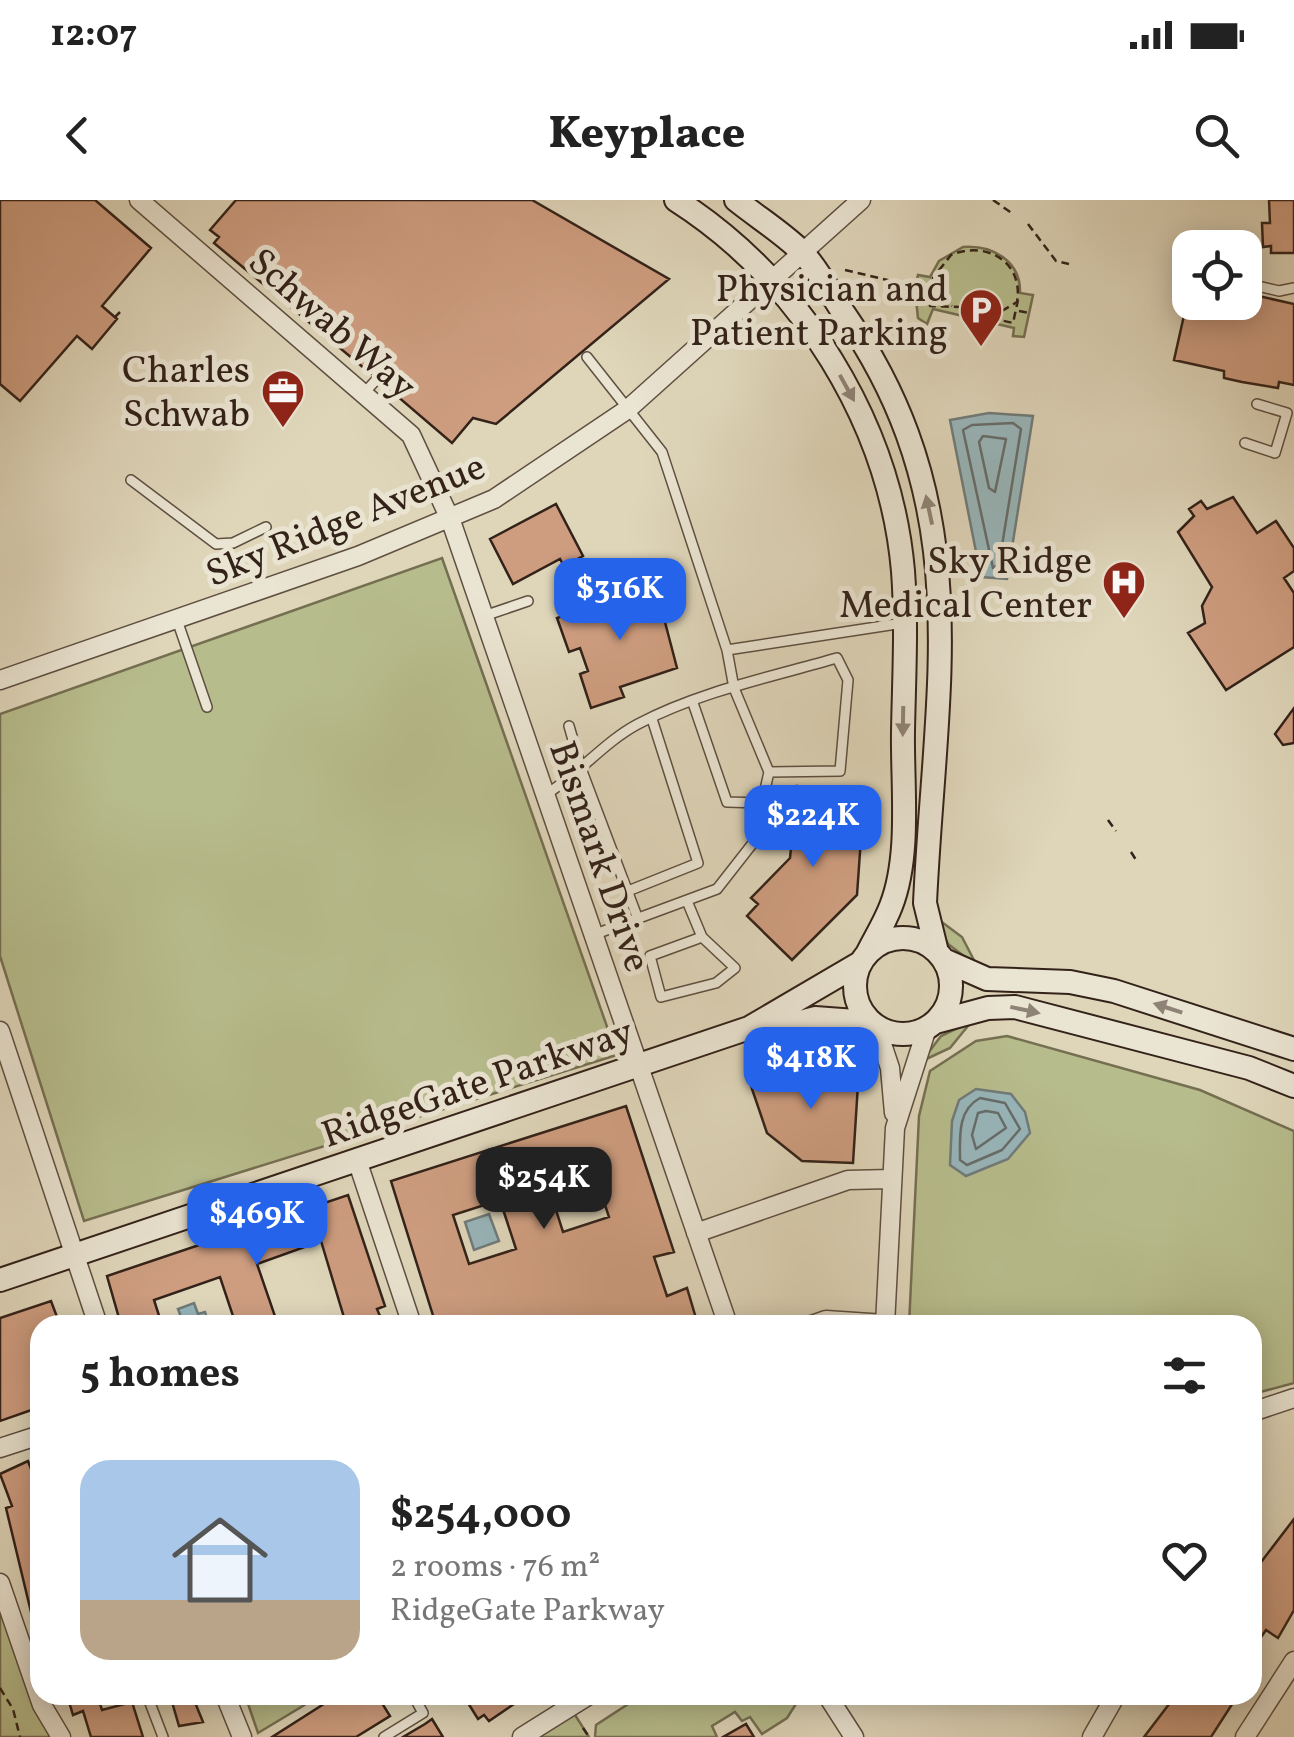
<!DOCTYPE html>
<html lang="en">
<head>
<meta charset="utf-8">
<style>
  :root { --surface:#fff; --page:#f6f6f6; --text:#222; --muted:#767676; --line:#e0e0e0; --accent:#2563eb }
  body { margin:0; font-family:Vollkorn,serif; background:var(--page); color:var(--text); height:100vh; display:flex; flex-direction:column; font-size:38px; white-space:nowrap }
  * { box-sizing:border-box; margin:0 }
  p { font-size:32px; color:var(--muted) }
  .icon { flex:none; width:55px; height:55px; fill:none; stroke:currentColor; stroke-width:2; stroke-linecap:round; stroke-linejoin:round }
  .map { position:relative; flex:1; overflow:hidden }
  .sheet { position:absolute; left:30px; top:1115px; width:1232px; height:390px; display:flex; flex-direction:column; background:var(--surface); border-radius:30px; box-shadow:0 5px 25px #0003 }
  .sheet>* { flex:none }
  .controls { position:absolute; left:1172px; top:30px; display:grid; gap:20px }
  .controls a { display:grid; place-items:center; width:90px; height:90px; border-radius:20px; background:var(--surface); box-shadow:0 5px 25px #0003; font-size:50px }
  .price { position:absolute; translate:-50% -85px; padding:0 22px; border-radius:20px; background:var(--accent); color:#fff; font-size:32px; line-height:65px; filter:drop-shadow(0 2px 5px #0008) }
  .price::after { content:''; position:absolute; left:50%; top:60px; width:30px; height:22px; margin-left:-15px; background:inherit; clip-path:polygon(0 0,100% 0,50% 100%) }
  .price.selected { background:#222; color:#fff }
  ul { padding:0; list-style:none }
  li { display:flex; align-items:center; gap:30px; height:250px; padding:0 50px }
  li+li { border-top:2px solid var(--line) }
  li span { display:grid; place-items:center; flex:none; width:280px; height:200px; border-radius:30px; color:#555 }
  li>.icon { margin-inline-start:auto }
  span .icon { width:120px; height:120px; fill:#fffc; stroke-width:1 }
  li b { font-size:42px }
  h2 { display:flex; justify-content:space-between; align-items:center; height:120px; padding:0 50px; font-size:42px }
  .status { display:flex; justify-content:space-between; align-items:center; height:70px; padding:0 50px; background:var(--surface); direction:ltr }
  .status svg { height:28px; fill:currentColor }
  header { display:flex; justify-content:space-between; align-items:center; height:130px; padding:0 50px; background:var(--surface); font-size:45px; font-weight:800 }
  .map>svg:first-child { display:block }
  .green { fill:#b7bc8c; stroke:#756f52; stroke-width:2.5 }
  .water { fill:#98b6bb; stroke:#707b7a; stroke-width:2.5 }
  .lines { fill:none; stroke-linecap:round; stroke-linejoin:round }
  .shore { stroke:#666c6a; stroke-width:2.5 }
  .building { fill:#ce9d80; stroke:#332219; stroke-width:2.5; fill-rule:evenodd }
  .lane-casing { stroke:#5e4f41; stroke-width:12 }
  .street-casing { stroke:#5e4f41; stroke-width:21 }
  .secondary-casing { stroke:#332219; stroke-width:26 }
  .path { stroke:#332219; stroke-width:2.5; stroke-dasharray:8 5; stroke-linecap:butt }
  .lane { stroke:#eae4d2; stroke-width:9 }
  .street { stroke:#eae4d2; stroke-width:18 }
  .secondary { stroke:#eae4d2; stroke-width:22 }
  .oneway { fill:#8e8376 }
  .labels { text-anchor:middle; stroke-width:10; stroke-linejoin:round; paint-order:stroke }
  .poi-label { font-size:38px; fill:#332219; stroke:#eae4d2; text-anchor:end }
  .street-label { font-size:38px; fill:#332219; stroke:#eae4d2 }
</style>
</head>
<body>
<div class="status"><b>12:07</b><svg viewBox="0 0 49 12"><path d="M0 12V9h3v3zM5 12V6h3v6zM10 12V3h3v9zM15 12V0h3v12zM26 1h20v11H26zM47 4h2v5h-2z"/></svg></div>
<header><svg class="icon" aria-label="back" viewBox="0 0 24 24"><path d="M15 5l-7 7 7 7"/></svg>Keyplace<svg class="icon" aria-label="search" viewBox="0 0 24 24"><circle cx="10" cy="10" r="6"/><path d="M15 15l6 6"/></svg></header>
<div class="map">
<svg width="1294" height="1537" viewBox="0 0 1294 1537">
  <rect width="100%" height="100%" fill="#dfd6ba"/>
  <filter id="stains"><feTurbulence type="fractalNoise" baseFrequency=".002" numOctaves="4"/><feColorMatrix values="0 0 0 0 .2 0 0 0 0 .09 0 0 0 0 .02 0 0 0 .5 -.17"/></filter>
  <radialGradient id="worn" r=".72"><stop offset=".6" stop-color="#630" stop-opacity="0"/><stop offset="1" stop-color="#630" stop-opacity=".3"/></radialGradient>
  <path class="green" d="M963,47C993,45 1021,61 1020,93L1033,95L1024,137L1013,136L1014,128L933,109L927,124L918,118L915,90L918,75L930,77L939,61Z
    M442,358L617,855L84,1021L0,756V514Z
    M935,717L962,737L977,766L948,744Z
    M972,821L950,848L922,861L941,836Z
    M839,828L866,836L879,860L852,843Z
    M1007,836L1200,890L1294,931V1183L1253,1194L1252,1125H909L919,916L930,871L976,841Z
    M0,1383L61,1537H0Z
    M245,1495H321L258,1533Z
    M642,1495H792L796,1504L787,1518L762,1534L750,1517L742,1521L735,1512L712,1526L717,1537H595L596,1525Z
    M570,1507L589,1537H522Z"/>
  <path class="water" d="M989,213L1033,216L1007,379L981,377L950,220Z
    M976,889L1011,894L1025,912L1030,933L1008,959L966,976L950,965L952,921L959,900Z
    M489,1014L499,1041L474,1050L465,1022Z
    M194,1103L198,1114L205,1112L209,1125H184L178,1109Z"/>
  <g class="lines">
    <path class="shore" d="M1013,223L1021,229L999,364L993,368L963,230L972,225Z
      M983,236L1006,239L995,292L989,288L979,242Z
      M980,898L1005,903L1020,929L1002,950L967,965L960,960C960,938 957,910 980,898Z
      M986,911L998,913L1006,928L976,949L972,935L978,913Z"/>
  </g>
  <path class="building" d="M0,0H95L151,48L102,106L117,119L92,149L77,136L20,201L0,184Z
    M236,0H532L669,79L496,224L473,218L452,243L383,184L382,172L371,174L214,43L219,37L210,30Z
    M1269,0H1294V53H1271V46L1263,47L1262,23H1270Z
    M1245,93L1294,104V185L1279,182L1278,188L1242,182L1224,178V171L1174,160L1187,102H1245Z
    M1233,297L1257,333L1276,321L1294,348V371L1284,378L1294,393V447L1226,490L1188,433L1205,423L1202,406L1212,387L1178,332L1194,316L1189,309L1201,301L1207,309Z
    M556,304L583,356L564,366L560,359L513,384L490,339Z
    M655,384L677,468L620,487L624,497L591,508L580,474L588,471L580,448L569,452L557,418Z
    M1294,508V543L1283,545L1275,534Z
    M797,586L864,595L857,695L792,760L747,716L758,704L751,698L790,658Z
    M827,859L858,884L853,963L802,961L767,933L751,886Z
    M626,906L674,1052L654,1057L667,1096L687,1088L698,1125H436L391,981ZM593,969L609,1017L563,1032L548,985ZM500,1000L516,1049L469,1064L453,1015Z
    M348,995L385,1106L377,1109L380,1116L346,1124L321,1041L257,1064L278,1125H236L220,1077L154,1100L162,1125H121L107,1076Z
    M51,1101L60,1125H40V1207L0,1221V1118Z
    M28,1261L31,1269L40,1266V1409L31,1412L6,1308L12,1306L0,1274Z
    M1294,1319V1410L1278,1438L1266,1430L1252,1450V1374Z
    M67,1495H97L102,1510L132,1502L143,1537H91L83,1511L73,1515Z
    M170,1495H192L203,1522L179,1526Z
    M338,1495H377L390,1516L356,1537H272Z
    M469,1495H513L517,1502L489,1521L484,1515L478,1519L468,1503L472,1501Z
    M1176,1495H1238L1211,1537H1144Z
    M432,1519L443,1537H403L425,1524Z
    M746,1524L754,1537H723Z"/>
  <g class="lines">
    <g class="lane-casing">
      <path id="lane" d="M1245,83L1279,91L1294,88
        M587,157L662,252L727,450
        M365,192L377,179
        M1245,243L1275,253L1287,213L1257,204
        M131,280L216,344L233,343L266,327
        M484,416L528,401
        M177,420L207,507
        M693,503L727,602L761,603
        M569,526L582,571L638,719
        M769,572L734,488L727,450L903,423
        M545,595C578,575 604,542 638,524C698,492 771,477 837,458L848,480L840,571L769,572L753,643L717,689L593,735
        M628,691L698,663L652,519
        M687,701L702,737L735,768L716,783L661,797L650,756L702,737
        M147,1495L163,1537
        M384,1537L423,1513L413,1495"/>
    </g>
    <g class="street-casing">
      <path id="street" d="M139,0L411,235L451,321L728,1125
        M0,480L358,356L494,299L628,209L861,0
        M876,826L890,868L894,913
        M0,831L98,1125
        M357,960L412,1125
        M696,1033L848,980L891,979
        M812,1125L826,1120L885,1124
        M885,1125L895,928L927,828
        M1252,1212L1294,1198
        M0,1248L40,1235
        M0,1383L42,1505L61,1537
        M225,1495L242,1537
        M827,1495L854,1537
        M522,1537L589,1495
        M1092,1537L1116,1495
        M1245,1537L1294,1461"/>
    </g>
    <g class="secondary-casing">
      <path id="secondary" d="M676,0C801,80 890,223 903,371C907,424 904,478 903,531C902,585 911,655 891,706C885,722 875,738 867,754
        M736,0C757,17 783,33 802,52C819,70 831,95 845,115C979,309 935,485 925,703L937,752
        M855 786a48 48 0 1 1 96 0a48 48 0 1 1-96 0Z
        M944,760L987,779L1070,782L1114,791L1294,849
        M936,822L988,808L1015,807L1249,868L1294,886
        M749,828L774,829L815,818L869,822
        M0,1080L749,828L860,763"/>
    </g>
    <path class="path" d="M993,0L1013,14
      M1028,24L1056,61L1069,64
      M845,70L900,83
      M933,78L930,106L960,107L990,118L1017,102C1024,62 986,40 951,55L933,78L937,91L952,106
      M918,86L930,89
      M1019,111L1030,113
      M115,117L120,112
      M991,118L1013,123L1018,100
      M1108,620L1116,631
      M1131,652L1138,663
      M0,1488L13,1509L20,1537
      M583,1528L589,1537"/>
    <use href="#lane" class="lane"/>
    <use href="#street" class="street"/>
    <use href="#secondary" class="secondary"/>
  </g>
  <defs><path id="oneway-solid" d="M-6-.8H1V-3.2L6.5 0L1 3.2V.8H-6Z" transform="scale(2.5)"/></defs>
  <g class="oneway">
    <use href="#oneway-solid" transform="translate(847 188) rotate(61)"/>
    <use href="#oneway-solid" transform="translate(929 310) rotate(-102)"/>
    <use href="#oneway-solid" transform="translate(903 521) rotate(91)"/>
    <use href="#oneway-solid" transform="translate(1168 808) rotate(-162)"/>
    <use href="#oneway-solid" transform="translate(1025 810) rotate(12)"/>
  </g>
  <defs>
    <g id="parking-pin" transform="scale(2.25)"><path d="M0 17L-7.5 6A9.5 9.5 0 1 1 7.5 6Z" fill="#8f2418" stroke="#eae4d2"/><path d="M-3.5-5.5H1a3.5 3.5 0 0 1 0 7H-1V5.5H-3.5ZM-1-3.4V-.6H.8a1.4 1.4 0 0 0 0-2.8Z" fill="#fff"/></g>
    <g id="office-pin" transform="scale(2.25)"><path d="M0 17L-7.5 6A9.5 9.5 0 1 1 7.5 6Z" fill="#8f2418" stroke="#eae4d2"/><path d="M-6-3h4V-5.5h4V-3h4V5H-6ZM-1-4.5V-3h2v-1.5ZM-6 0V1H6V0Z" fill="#fff"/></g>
    <g id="hospital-pin" transform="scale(2.25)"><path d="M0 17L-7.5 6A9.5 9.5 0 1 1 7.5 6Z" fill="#8f2418" stroke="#eae4d2"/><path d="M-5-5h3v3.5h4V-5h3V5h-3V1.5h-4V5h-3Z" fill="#fff"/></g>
  </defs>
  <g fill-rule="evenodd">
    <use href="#parking-pin" x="981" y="110"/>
    <use href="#office-pin" x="283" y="191"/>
    <use href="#hospital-pin" x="1124" y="382"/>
  </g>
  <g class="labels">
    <g class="poi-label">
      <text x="948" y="101">Physician and<tspan x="948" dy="44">Patient Parking</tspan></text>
      <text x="250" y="182">Charles<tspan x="250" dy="44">Schwab</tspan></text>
      <text x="1092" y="373">Sky Ridge<tspan x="1092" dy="44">Medical Center</tspan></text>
    </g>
    <g class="street-label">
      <text transform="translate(333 123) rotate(41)" y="13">Schwab Way</text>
      <text transform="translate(345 319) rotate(-22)" y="13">Sky Ridge Avenue</text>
      <text transform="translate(601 656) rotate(71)" y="13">Bismark Drive</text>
      <text transform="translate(477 882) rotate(-19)" y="13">RidgeGate Parkway</text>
    </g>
  </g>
  <rect width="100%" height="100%" filter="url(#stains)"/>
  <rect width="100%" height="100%" fill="url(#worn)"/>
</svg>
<div class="controls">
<a><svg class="icon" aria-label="locate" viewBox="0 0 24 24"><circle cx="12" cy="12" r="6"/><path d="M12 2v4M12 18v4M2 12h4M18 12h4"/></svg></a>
</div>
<b class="price" style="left:620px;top:443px">$316K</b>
<b class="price" style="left:813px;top:670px">$224K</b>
<b class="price" style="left:811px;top:912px">$418K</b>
<b class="price selected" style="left:544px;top:1032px">$254K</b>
<b class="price" style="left:257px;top:1068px">$469K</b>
<section class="sheet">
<h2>5 homes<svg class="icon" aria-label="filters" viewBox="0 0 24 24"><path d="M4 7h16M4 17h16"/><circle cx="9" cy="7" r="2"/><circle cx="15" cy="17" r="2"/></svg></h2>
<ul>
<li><span style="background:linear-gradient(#a9c7e8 70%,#b9a48a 0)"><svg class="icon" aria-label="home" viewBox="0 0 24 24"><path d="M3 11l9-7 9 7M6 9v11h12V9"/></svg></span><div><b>$254,000</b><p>2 rooms · 76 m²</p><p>RidgeGate Parkway</p></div><svg class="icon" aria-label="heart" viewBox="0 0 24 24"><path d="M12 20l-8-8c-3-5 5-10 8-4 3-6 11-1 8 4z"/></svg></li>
</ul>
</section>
</div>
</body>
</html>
